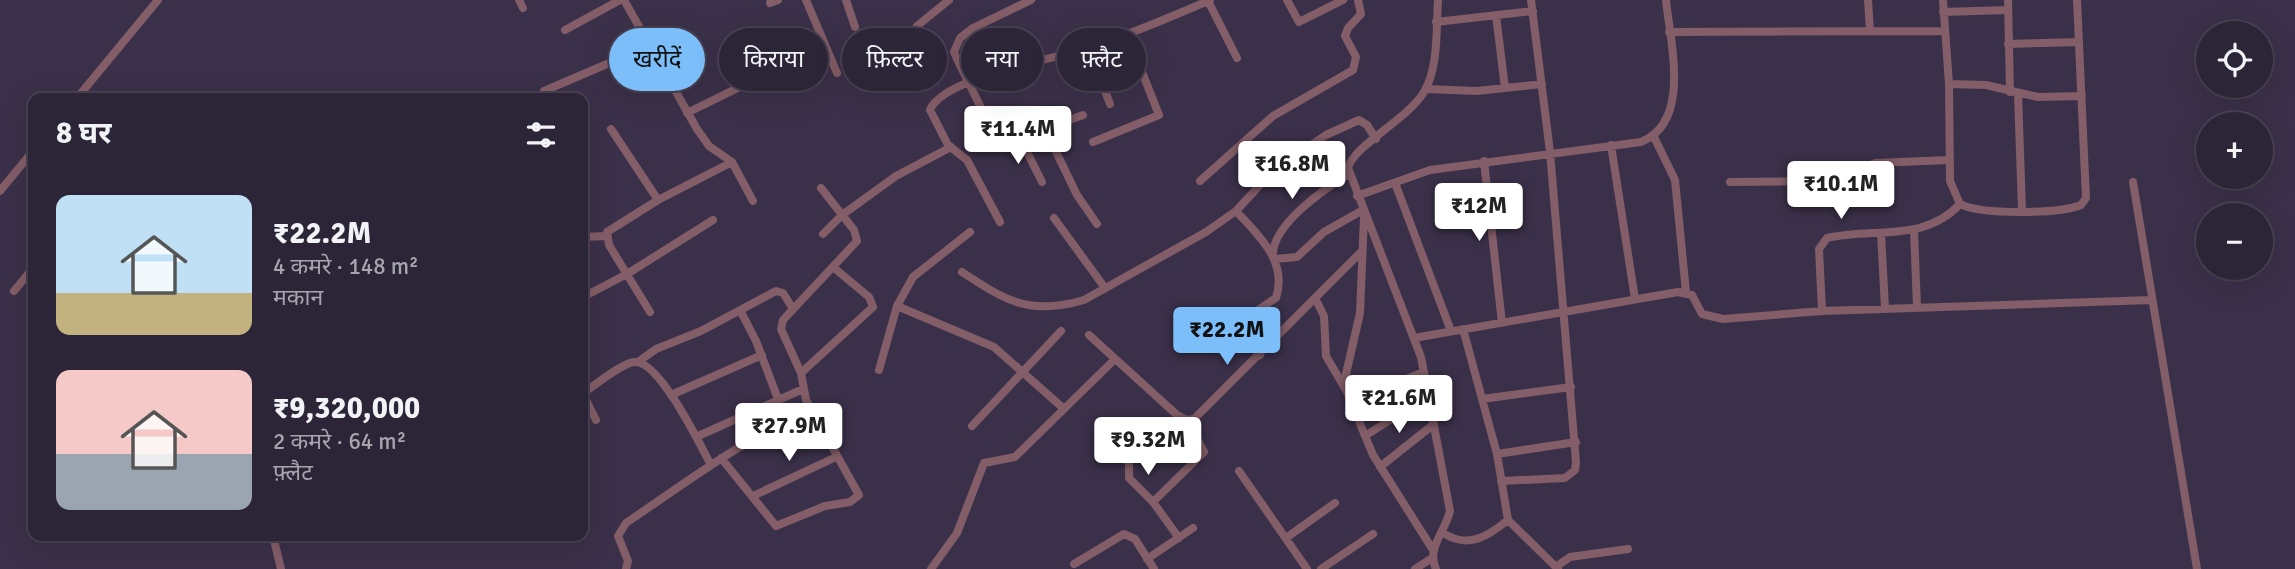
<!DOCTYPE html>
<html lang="hi">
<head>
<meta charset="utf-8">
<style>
  :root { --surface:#2c2437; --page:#383042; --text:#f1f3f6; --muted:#a6a4ad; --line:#484152; --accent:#7cbef9 }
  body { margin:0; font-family:Signika,"Noto Sans Devanagari",sans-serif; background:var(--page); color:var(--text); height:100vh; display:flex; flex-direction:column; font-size:26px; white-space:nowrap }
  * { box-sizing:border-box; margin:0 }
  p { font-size:23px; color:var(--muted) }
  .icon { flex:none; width:38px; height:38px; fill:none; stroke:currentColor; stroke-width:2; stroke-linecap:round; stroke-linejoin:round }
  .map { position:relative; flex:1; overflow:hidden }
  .drawer { position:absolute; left:28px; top:93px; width:560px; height:448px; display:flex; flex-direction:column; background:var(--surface); border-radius:14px; box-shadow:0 7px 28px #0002,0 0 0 2px var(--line) }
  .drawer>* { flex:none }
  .guide { position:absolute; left:609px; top:28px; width:665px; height:63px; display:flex; gap:14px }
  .buttons { position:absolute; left:2196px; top:21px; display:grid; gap:14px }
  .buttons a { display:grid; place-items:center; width:77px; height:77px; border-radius:50%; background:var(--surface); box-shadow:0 7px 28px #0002,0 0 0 2px var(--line); font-size:35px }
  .price { position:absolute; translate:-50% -60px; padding:0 16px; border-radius:7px; background:#fff; color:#222; font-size:23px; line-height:46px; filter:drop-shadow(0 2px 4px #0008) }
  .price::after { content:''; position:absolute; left:50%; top:42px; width:21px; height:16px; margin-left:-10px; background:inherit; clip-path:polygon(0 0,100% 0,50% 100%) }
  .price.active { background:var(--accent); color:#111 }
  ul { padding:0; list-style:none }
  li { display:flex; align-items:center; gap:21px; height:175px; padding:0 28px }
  li span { display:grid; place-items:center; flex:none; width:196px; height:140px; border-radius:14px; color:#555 }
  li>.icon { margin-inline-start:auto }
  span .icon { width:84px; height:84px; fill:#fffc; stroke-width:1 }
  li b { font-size:30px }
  h2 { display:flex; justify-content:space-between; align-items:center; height:84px; padding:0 28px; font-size:30px }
  .chip { padding:0 24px; border-radius:32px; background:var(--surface); box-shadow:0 7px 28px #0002,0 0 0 2px var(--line); font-size:24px; line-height:63px }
  .chip.active { background:var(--accent); color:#111 }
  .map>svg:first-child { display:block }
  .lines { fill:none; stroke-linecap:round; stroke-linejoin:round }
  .minor { stroke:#835d67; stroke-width:8 }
</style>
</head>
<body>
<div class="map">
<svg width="2295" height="569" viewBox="0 0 2295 569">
  <rect width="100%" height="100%" fill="#3b3049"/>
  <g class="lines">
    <path class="minor" d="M519,0L523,8
      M624,0L697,129L709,146L732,162L753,201
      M806,0L837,73
      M846,0L855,27
      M1031,0L973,28L960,38L954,52L957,59L990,126L1001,141L1020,138L1083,115
      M1287,0L1299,22L1343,0
      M1868,0L1870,31
      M1943,0L1949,84L1950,181L1960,204C1981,215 2059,214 2081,205L2086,198L2077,0
      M2008,0L2010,92
      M1208,1L1237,58
      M770,3L778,0
      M1943,12L2008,10
      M1496,15L1505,88
      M1436,22L1533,11
      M917,26L949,0
      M565,30L620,0
      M1669,32L1945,31
      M2008,44L2079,42
      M1089,48L1110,104
      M1949,84L1986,85L2038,97L2082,96
      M1426,89L1477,91L1542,84
      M544,91L649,46
      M2018,94L2022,210
      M77,98L158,0
      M687,113L825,45
      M611,129L658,200
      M1045,129L1077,195L1097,224
      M1654,137L1675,180L1686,292
      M1020,138L1042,182
      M1093,142L1159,115L1127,34
      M1611,145L1635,299
      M1484,161L1502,323
      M1200,181L1273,116L1353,70L1356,57L1345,36L1348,28L1361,14L1358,0
      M1730,182L1826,181L1847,177L1875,163L1950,160
      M2133,182L2197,569
      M1395,183L1451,331
      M0,191L33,151
      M1357,196L1430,170L1641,142C1692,122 1670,42 1666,0
      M1236,211C1258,235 1288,261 1276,298L1237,324L1239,332L1260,355
      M1364,217L1360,313L1346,374L1347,392L1373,455L1433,550
      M1054,218L1105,288
      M1000,222L967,160L948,145L930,110C943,77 1056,59 1091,47C1131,34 1171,17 1210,0
      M1914,230L1917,307
      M1881,233L1885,308
      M823,234L842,215L896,176L951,147
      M583,237L606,236
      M1273,253C1275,223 1324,189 1349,174
      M1275,259L1297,257L1324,232L1363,210
      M962,272C1006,301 1030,316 1084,300L1206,232L1236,211L1274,170L1326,135L1359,120L1367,125L1376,139
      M14,291L33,268
      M583,297L627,274L713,220
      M1316,300L1324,316L1326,356L1346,390
      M897,306L994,347L1063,408
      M740,310L756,341L778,399
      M1822,311L1819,249L1827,238C1873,227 1924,243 1960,204
      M650,312L609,245L607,232L658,200L732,162
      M1463,329L1497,454L1508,520L1558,569
      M1089,335L1177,415L1187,420L1194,419L1360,253
      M1414,338L1678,292L1692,295L1702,314L1723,319L1822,311L2151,300
      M638,362L656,349L701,331L776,291L783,293L793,309
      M879,370L897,306L913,277L970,232
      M801,373L873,307L869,297L833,267
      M583,393C594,386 622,363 634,362C659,359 700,445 711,465
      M583,394L596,420
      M671,395L762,355
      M1349,397L1386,387L1424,372
      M1482,399L1571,387
      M972,426L1061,331
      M1365,436L1407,409L1431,401
      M696,437L803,389
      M1101,437L1129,462V478L1153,502L1179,538
      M1497,454L1576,442
      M721,458L776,526L825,506L850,502L859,495L806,400L801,373L781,329L783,320L857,241L854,230L821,188
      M1380,467L1434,424
      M1239,471L1307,569
      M1501,481L1565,478L1575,470L1576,462L1550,152L1531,0
      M753,496L836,457
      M1153,502L1204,452L1187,420
      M1443,533C1468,549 1487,537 1508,520
      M273,536L281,569
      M1286,538L1335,503
      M1147,559L1193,528
      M1074,564L1124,534L1135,539L1154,569
      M1557,566L1570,557L1628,549
      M626,569L628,561L618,536L626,523C687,482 744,438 812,410
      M931,569L957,533L984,463L1015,457L1115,359
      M1321,569L1373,534
      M1415,569L1432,558
      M1436,569C1426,549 1445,532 1450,511L1421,357L1348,168C1353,146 1407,120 1424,92C1439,67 1436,28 1438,0"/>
  </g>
</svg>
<div class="buttons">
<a><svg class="icon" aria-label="locate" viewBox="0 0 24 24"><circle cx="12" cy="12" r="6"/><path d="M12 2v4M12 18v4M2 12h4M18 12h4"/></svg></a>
<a>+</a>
<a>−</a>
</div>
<b class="price" style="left:1018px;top:166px">₹11.4M</b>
<b class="price" style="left:1292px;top:201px">₹16.8M</b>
<b class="price" style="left:1841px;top:221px">₹10.1M</b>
<b class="price" style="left:1479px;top:243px">₹12M</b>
<b class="price active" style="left:1227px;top:367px">₹22.2M</b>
<b class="price" style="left:1399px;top:435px">₹21.6M</b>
<b class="price" style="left:789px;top:463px">₹27.9M</b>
<b class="price" style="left:1148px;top:477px">₹9.32M</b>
<div class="guide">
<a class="chip active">खरीदें</a>
<a class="chip">किराया</a>
<a class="chip">फ़िल्टर</a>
<a class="chip">नया</a>
<a class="chip">फ़्लैट</a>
</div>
<section class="drawer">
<h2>8 घर<svg class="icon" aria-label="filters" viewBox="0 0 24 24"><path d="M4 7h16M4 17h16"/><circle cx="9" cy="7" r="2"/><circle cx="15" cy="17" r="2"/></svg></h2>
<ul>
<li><span style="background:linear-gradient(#bfe0f5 70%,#c2b280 0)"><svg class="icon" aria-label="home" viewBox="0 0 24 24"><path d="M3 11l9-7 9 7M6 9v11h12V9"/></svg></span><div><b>₹22.2M</b><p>4 कमरे · 148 m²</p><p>मकान</p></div></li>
<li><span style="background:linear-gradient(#f6c9c9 60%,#9aa5b1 0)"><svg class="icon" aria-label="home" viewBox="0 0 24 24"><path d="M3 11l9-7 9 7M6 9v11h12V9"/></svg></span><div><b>₹9,320,000</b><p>2 कमरे · 64 m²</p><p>फ़्लैट</p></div></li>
</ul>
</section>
</div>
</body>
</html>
